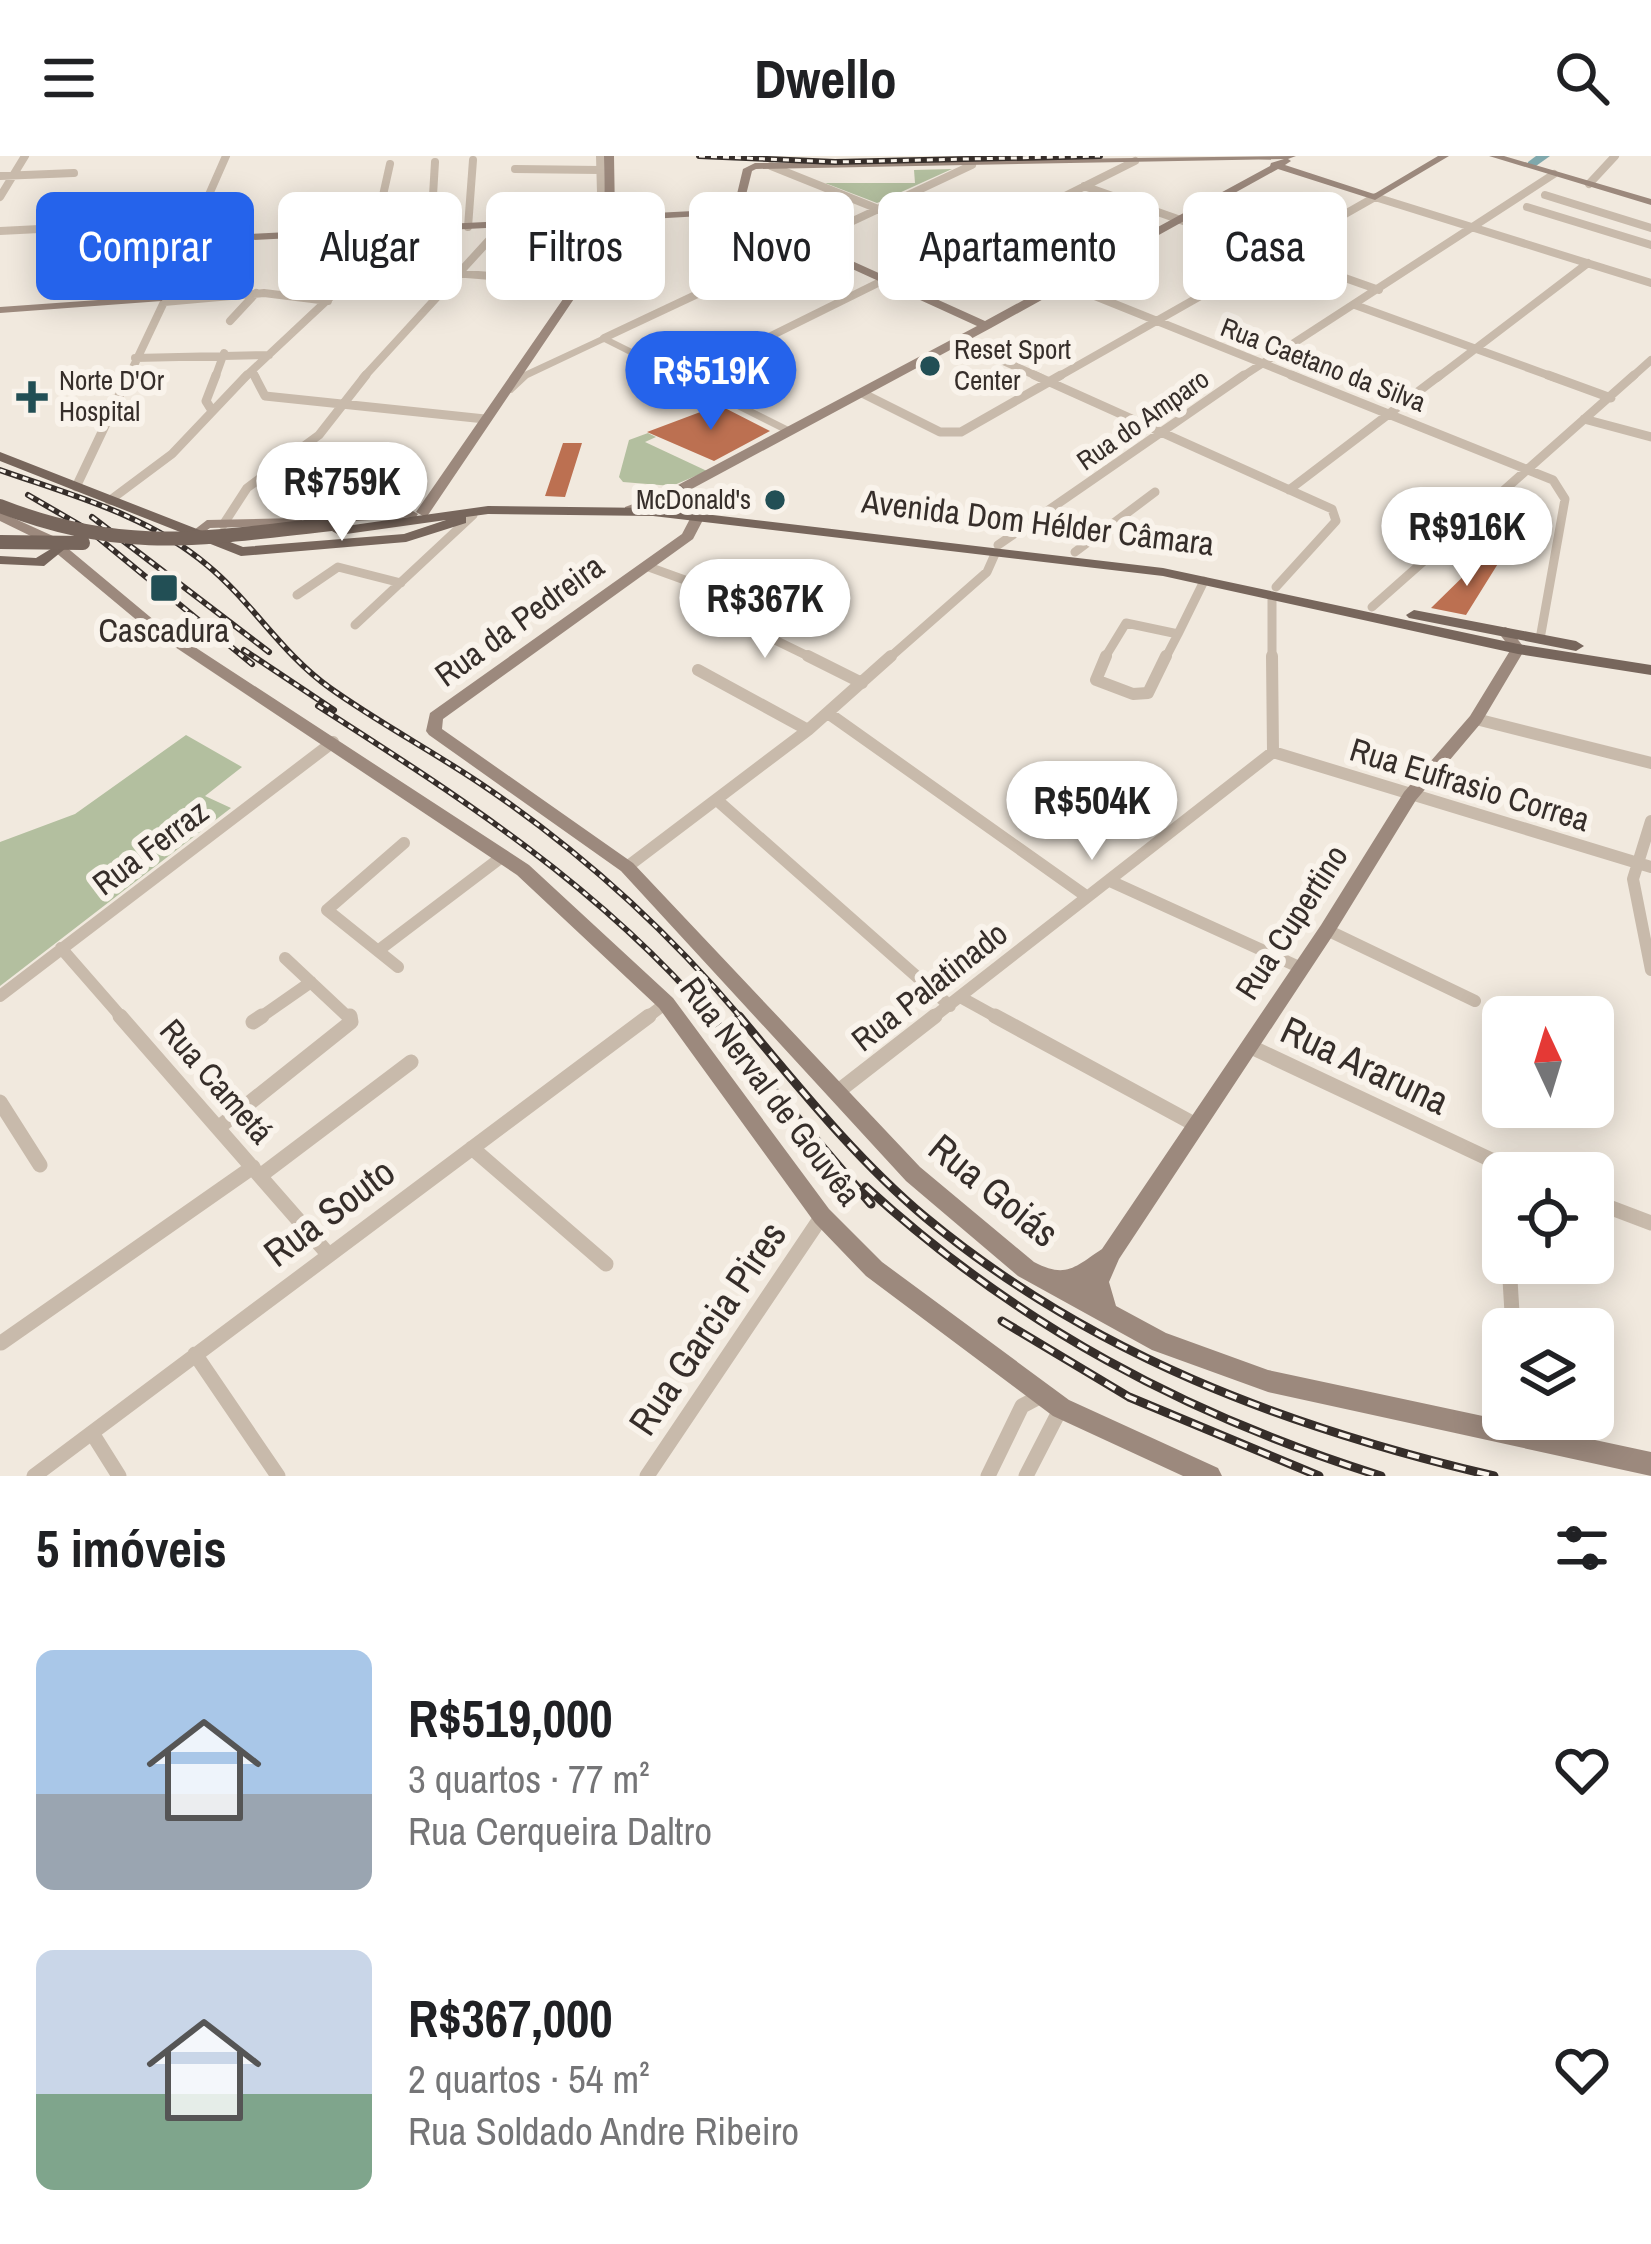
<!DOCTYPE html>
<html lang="pt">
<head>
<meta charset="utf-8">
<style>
  :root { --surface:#fff; --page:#f6f6f6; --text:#202124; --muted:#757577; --accent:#2563eb }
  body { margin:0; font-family:"Archivo Narrow",sans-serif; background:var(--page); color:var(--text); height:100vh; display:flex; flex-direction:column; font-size:45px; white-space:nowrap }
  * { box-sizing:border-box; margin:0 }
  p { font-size:39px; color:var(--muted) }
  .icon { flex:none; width:66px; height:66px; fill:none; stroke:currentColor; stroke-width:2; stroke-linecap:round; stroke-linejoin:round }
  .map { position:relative; height:1320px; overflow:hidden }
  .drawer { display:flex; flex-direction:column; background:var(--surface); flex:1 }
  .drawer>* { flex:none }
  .banner { position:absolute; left:36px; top:36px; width:1581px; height:108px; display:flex; gap:24px }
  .needle { width:78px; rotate:356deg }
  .buttons { position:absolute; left:1482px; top:840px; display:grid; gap:24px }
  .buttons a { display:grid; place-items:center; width:132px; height:132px; border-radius:18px; background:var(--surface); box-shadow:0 6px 30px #0003; font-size:60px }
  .price { position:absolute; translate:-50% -102px; padding:0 27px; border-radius:42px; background:#fff; color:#222; font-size:39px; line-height:78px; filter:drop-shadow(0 3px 6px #0008) }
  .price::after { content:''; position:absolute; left:50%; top:72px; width:36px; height:27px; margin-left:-18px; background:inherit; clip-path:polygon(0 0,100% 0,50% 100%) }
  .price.on { background:var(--accent); color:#fff }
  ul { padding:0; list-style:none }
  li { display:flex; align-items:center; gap:36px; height:300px; padding:0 36px }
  li span { display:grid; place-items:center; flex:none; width:336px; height:240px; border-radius:18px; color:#555 }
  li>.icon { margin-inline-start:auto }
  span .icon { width:144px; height:144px; fill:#fffc; stroke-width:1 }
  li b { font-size:51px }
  h2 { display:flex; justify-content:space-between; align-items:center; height:144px; padding:0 36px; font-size:51px }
  .chip { padding:0 42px; border-radius:18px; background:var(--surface); box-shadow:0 6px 30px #0003; font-size:42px; line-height:108px }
  .chip.on { background:var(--accent); color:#fff }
  header { display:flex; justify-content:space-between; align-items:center; height:156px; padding:0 36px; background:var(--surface); font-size:54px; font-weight:800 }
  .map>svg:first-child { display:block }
  .green { fill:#b3bf9f }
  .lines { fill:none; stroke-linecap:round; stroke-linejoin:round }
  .river { fill:#80a8ac; fill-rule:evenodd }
  .building { fill:#bc7051 }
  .minor-far3 { stroke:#c8baab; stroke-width:8 }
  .minor-far2 { stroke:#c8baab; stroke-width:9 }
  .minor-far1 { stroke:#c8baab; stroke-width:12 }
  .minor { stroke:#c8baab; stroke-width:15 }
  .tertiary { fill:#c8baab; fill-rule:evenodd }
  .secondary { fill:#9c897d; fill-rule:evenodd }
  .primary { fill:#77665c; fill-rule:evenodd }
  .rail-far1-casing { stroke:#362e2a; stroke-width:6 }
  .rail-casing { stroke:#362e2a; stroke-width:9 }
  .rail-far1 { stroke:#f9f3eb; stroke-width:3; stroke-dasharray:6; stroke-linecap:butt }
  .rail { stroke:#f9f3eb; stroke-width:4.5; stroke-dasharray:12; stroke-linecap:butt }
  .primary-bridge { stroke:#77665c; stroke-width:14 }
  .poi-dot { fill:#224f55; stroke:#f9f3eb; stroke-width:4.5 }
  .labels { text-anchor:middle; stroke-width:12; stroke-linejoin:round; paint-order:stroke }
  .far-poi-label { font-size:27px; fill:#362e2a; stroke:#f9f3eb; text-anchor:start }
  .far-street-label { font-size:27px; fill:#362e2a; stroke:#f9f3eb }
  .street-label { font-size:33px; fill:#362e2a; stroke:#f9f3eb }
  .poi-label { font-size:33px; fill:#362e2a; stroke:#f9f3eb }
  .near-street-label { font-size:39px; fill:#362e2a; stroke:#f9f3eb }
</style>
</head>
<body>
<header><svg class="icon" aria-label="menu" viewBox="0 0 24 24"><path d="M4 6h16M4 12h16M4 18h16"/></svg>Dwello<svg class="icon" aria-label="search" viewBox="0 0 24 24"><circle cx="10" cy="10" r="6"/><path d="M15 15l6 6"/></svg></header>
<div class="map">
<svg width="1651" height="1320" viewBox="0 0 1651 1320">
  <rect width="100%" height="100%" fill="#f1e9de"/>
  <path class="green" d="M952,13L877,47L825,27H915L914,14Z
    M648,277L656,281L645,286L707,315L672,330L623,326L619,321L629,284Z
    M186,579L242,611L205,640L231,652L0,830V686L75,658Z"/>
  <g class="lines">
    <path class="river" d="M1536,0H1550L1536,10H1528V6Z"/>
  </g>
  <path class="building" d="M719,249L770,275L714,305L647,276Z
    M563,287H582L565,341L545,340Z
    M1482,402L1499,406L1466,459L1431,452Z"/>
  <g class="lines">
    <path class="minor-far3" d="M600,0L601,37L610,39
      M771,10L1299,222
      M515,13L600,14
      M0,20L74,17
      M1589,28L1615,0
      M1084,30L1379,134
      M1545,39L1651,72
      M0,41L25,0
      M1527,51L1651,89
      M468,71L473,4
      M431,73L435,6
      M0,75L197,65
      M375,75L390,8
      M289,79L288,96L314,106L579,127
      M189,84L226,0
      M969,88L1135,5
      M50,102L187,89
      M62,121H172
      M1355,149L1556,222
      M230,165L256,137
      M604,182L972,9
      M959,185L1041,222
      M135,202L269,199
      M252,215L256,222
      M128,222L164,146L264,137L328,145
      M215,222L224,197
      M244,222L368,106
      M363,222L502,70
      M686,222L886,123
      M1056,222L1375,41L1651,127
      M1240,222L1554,18
      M1437,222L1588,107
      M1631,222L1651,204"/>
    <path class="minor-far2" d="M254,219L265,240L485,263
      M1034,219L1332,353L1336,365L1276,431
      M1291,219L1553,324L1565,343L1540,483
      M1548,219L1611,242
      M686,222L692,219
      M862,237L940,276H961L1061,219
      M211,253L206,245L216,219
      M1584,263L1651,281
      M76,331L129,219
      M1289,334L1440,219
      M109,345L172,298L247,219
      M223,369L247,332L319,279L366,219
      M998,389L1244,219
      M1075,396L1155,336
      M646,410L757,450L760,457L750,472L814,503
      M297,439L338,411L401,427
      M1272,440V503
      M1372,451L1634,219
      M355,469L473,359
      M1178,478L1204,425
      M888,503L987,416L995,398
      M1104,503L1126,467L1178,478
      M1165,503L1178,478"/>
    <path class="minor-far1" d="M808,500L862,527
      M1106,500L1096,524L1133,538L1148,537L1166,500
      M698,514L808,574
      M828,557L1086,740
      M1476,563L1651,607
      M1273,596L1651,711
      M718,645L950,850
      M1651,665L1633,723L1651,814
      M627,711L808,574L891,500
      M1110,725L1299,811
      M1327,774L1475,845
      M61,792L123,863
      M379,794L503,700
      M285,802L350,863
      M398,811L327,754L404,687
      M0,840L333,586
      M962,842L1000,863
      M258,863L311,826
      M645,863L666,847
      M931,863L1273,596L1272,500"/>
    <path class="minor" d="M120,860L328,1098
      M995,860L1196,969
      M253,866L262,860
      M1249,890L1519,1017
      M836,937L935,860
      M0,946L40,1009
      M218,972L351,866L350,860
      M472,992L606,1108
      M260,1020L411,906
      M1593,1045L1651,1067
      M1509,1107L1513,1173
      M1,1187L253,1011
      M195,1198L278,1320
      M92,1277L119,1320
      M34,1320L649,860
      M647,1320L822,1060
      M988,1320L1022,1250L1041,1240
      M1026,1320L1061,1252"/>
    <path class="tertiary" d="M604,179L793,273L795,275L793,277H785L604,186L528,222L512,237L503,235L520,218Z"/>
    <path class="secondary" d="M604,0H614L615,59L713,54L737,38L743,13L755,7L1296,0L1288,3L1291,5L1285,9L1374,38L1438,0H1449L1375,44L1278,13L991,172L673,343L630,358L625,357V351L663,337L977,170L802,90L719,59L615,65V76L609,91L428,359L423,360L416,356L599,91L605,76V66L193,87L162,145L0,157V151L154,140L184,84L189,81L605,60ZM1284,3L1271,7L1270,10L985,165L810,86L725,55L746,39L752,15L756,13Z
      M1489,0H1504L1651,43V49Z
      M411,354L418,358L416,361L323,367L316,363L323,359Z
      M0,356L53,380L155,465L529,709L673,842L829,1053L882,1106L1069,1244L1218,1312L1222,1320H1183L1053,1260L866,1120L815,1067L659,852L517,719L145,471L43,386L0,365Z
      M697,358L704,362L693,383L443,563L442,573L633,707L920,1011L1034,1106C1066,1123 1075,1111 1102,1093L1321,769L1404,636L1470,560L1511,493L1498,476L1505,471L1510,473L1525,493L1481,567L1416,644L1333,779L1119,1103L1109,1126L1116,1150L1166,1177L1268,1214L1651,1296V1320L1268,1236L1152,1194L1018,1120L906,1025L621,715L429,579L426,575L430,557L682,378L692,359Z
      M297,362L302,363V369L210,372L192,385L185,381L207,364Z"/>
    <path class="primary" d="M0,296L243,391L404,378L446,364L339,379L332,375L339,371L488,350L653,352L1163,412L1518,488L1651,509V519L1518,498L1163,420L653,360L488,358L466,361V367L406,386L241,400L0,305Z
      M680,329L703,348V354H693L675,336L673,333Z
      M59,388L66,392L44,410L0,408V400L36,402Z
      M1414,454L1576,485L1584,490L1576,495L1409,462L1406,459Z"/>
    <g class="rail-far1-casing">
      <path id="rail-far1" d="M699,0L835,6L1100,0
        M0,314C71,339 148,359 207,409C252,446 281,497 330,532C379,567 434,596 484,630C580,695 667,774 742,863
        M28,339L90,375L252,508
        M92,361L269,496
        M244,494L334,554
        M318,550C463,643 600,731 713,863"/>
    </g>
    <g class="rail-casing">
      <path id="rail" d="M710,860L871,1048
        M739,860C798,930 855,1002 925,1061C1091,1199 1286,1271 1494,1320
        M866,1031C1017,1169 1186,1259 1381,1320
        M1002,1165L1129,1241L1319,1320"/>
    </g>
    <use href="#rail-far1" class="rail-far1"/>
    <use href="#rail" class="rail"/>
    <path class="primary-bridge" d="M0,350C127,400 210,381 340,367
      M0,386L83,387"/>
  </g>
  <g class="poi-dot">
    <circle cx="930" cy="210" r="12"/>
    <path d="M26 223h12v12h12v12h-12v12h-12v-12h-12v-12h12z"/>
    <circle cx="775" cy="344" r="12"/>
    <rect x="149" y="417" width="30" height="30" rx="6"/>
  </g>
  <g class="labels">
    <g class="far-poi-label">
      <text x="954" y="203">Reset Sport<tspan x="954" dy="31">Center</tspan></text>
      <text x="59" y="234">Norte D'Or<tspan x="59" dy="31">Hospital</tspan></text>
      <text x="751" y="353" text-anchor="end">McDonald's</text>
    </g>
    <g class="far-street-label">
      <text transform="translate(1323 209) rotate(21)" y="9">Rua Caetano da Silva</text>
      <text transform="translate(1143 264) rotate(-35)" y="9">Rua do Amparo</text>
    </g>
    <g class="street-label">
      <text transform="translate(1038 366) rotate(7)" y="12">Avenida Dom Hélder Câmara</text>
      <text transform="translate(519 464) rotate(-36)" y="12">Rua da Pedreira</text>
      <text transform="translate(1470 628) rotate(17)" y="12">Rua Eufrasio Correa</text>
      <text transform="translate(150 691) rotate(-37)" y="12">Rua Ferraz</text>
      <text transform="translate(1291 766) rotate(-57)" y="12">Rua Cupertino</text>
      <text transform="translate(929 830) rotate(-38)" y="12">Rua Palatinado</text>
      <text transform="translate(217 925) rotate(49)" y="12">Rua Cametá</text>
      <text transform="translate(771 935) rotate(53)" y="12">Rua Nerval de Gouvêa</text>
    </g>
    <g class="poi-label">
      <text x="164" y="486">Cascadura</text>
    </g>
    <g class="near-street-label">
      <text transform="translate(1365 909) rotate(25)" y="14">Rua Araruna</text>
      <text transform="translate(994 1034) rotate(39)" y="14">Rua Goiás</text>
      <text transform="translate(329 1056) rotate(-37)" y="14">Rua Souto</text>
      <text transform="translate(707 1172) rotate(-56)" y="14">Rua Garcia Pires</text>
    </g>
  </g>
</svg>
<div class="buttons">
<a><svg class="needle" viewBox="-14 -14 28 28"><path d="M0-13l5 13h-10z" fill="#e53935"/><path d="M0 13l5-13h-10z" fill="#757577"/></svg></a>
<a><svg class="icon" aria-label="locate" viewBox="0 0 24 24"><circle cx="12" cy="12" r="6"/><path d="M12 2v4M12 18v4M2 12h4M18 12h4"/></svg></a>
<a><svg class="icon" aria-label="layers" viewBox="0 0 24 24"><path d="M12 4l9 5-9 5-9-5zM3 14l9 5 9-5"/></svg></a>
</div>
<b class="price on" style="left:711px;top:277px">R$519K</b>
<b class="price" style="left:342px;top:388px">R$759K</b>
<b class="price" style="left:1467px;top:433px">R$916K</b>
<b class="price" style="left:765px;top:505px">R$367K</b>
<b class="price" style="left:1092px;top:707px">R$504K</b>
<div class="banner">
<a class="chip on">Comprar</a>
<a class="chip">Alugar</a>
<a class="chip">Filtros</a>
<a class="chip">Novo</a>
<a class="chip">Apartamento</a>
<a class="chip">Casa</a>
</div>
</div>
<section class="drawer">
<h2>5 imóveis<svg class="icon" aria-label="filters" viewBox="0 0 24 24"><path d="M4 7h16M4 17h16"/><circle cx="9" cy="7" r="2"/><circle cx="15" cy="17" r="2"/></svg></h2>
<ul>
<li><span style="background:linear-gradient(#a9c7e8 60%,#9aa5b1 0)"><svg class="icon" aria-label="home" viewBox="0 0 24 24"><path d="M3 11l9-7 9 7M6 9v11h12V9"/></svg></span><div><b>R$519,000</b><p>3 quartos · 77 m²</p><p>Rua Cerqueira Daltro</p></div><svg class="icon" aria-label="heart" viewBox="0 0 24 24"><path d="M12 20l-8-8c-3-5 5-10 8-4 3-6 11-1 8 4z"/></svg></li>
<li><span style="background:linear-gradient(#c9d6e8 60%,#7fa58c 0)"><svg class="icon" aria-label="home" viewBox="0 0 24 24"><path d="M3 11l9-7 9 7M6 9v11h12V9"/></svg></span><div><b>R$367,000</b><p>2 quartos · 54 m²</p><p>Rua Soldado Andre Ribeiro</p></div><svg class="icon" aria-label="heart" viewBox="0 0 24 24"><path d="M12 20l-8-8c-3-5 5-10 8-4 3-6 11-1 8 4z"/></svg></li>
</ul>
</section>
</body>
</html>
